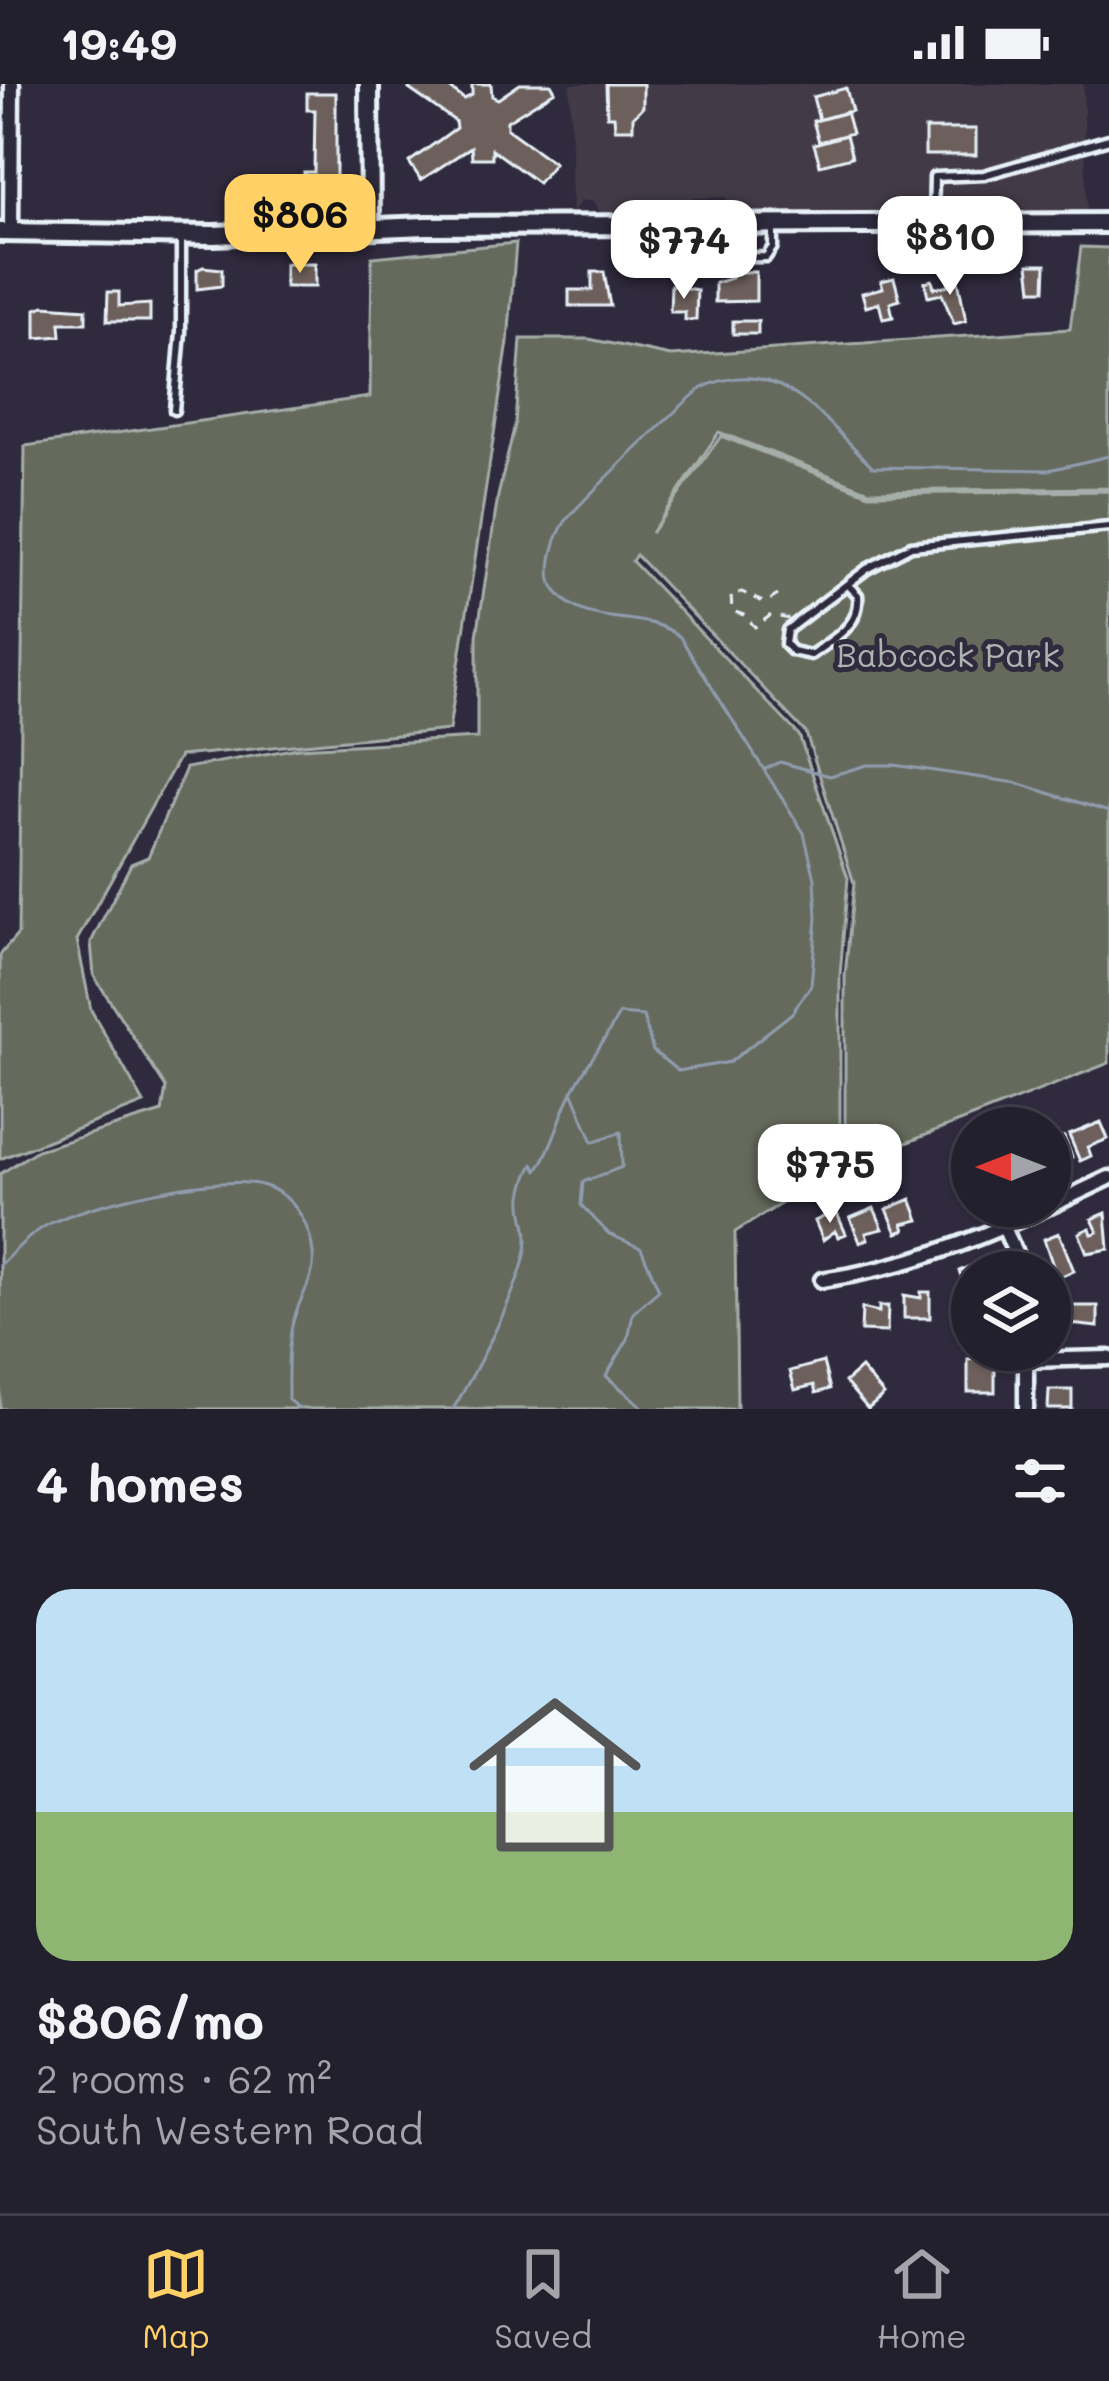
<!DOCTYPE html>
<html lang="en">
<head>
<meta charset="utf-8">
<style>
  :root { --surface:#23202e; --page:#2b2836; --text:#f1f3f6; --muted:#a3a3aa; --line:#403e4a; --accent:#ffd166 }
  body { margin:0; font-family:Mali,sans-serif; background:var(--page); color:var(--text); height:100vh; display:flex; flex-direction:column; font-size:45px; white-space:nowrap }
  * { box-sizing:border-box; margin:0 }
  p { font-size:39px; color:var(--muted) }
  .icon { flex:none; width:66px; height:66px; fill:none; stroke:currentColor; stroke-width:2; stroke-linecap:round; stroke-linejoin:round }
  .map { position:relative; height:1325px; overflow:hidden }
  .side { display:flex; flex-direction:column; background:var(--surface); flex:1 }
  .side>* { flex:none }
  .needle { width:78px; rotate:270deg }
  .buttons { position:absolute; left:951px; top:1023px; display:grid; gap:24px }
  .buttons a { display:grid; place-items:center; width:120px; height:120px; border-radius:50%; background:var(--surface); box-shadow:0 3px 9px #0004,0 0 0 3px var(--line); font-size:60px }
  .price { position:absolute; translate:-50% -102px; padding:0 27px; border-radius:24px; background:#fff; color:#222; font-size:39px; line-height:78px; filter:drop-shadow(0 3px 6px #0008) }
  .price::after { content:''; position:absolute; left:50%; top:72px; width:36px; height:27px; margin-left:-18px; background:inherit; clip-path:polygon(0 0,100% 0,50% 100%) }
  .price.on { background:var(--accent); color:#111 }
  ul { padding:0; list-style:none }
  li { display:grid; align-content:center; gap:24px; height:636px; padding:0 36px }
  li+li { border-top:3px solid var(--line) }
  li span { display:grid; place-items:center; height:372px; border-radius:36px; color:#555 }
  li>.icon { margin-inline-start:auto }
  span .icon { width:216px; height:216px; fill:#fffc; stroke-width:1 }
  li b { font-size:51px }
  h2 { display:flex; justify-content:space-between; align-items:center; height:144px; padding:0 36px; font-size:51px }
  .status { display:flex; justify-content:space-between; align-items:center; height:84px; padding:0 60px; background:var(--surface); direction:ltr }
  .status svg { height:33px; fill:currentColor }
  .dock { display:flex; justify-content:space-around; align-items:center; height:168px; border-top:3px solid var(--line); background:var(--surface); font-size:33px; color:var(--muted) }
  .dock a { display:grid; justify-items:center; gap:6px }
  .dock .on { color:var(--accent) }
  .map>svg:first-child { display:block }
  .built { fill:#423a46 }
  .green { fill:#656a5c; stroke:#a6aeaa; stroke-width:3 }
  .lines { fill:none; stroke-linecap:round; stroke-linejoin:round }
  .stream { stroke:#909caf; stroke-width:3 }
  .building { fill:#6d605c; stroke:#e8f1f8; stroke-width:3 }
  .lane-casing { stroke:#e8f1f8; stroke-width:15 }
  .street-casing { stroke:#e8f1f8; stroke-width:21 }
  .secondary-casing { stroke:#e8f1f8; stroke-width:26 }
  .path { stroke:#e8f1f8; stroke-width:3; stroke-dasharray:9 9; stroke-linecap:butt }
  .lane { stroke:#2f2a3d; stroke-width:6 }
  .street { stroke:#2f2a3d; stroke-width:12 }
  .secondary { stroke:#2f2a3d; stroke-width:16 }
  .labels { text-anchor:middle; stroke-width:10; stroke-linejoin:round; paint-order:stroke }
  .park-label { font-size:33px; fill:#adb4b2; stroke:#2f2a3d }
</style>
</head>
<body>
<div class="status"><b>19:49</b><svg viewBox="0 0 49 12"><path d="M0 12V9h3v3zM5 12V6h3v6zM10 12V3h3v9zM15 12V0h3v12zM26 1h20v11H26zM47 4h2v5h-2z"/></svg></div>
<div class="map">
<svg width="1109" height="1325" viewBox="0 0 1109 1325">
  <rect width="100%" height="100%" fill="#2f2a3d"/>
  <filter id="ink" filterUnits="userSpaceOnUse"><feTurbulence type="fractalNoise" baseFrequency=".00833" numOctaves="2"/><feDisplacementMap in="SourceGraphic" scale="24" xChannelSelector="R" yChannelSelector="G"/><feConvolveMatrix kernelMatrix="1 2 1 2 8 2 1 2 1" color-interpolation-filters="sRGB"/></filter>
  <g filter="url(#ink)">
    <path class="built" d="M570,0H1083L1087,127L740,128L733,126L725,113L694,114L683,128L607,129L600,128L593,117H581L572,130Z"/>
    <path class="green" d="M516,159L508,258L449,646L180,672L77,856L91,926L144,1019L0,1075V871L18,850L25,362L370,313L372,173Z
      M1081,163L1109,164V404L869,407L719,348L651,449L721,352L869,410L1109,407V979L845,1083V892L854,799L806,649L636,471L632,477L799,651L848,794L840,891V1067L808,1103L735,1148L737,1325H0V1090L37,1066L162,1028L166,1004L94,892L91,858L131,780L148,773L186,684L298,664L477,654V552L498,412L515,340L521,255H589L671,272L1070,245Z"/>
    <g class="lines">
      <path class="stream" d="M765,685L780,678L830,692L867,681H894L1017,699L1109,728
        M572,1007L593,1058L621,1048L622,1083L583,1098L581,1121L609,1150L641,1164L659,1206L633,1229L628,1255L606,1292L645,1325
        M0,1181C15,1167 31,1149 49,1140C90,1119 222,1088 265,1102C287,1109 301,1127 308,1147C324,1194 300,1204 292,1242C287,1267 288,1291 288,1316L300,1325
        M453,1325C474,1291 517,1209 525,1171C534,1133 508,1128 533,1080L537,1087C554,1061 559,1033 573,1006C587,980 605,957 619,930L643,932L653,967L678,987L730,978L792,929L811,901L817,834L815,795L804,749L680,553C643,523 587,547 556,507C543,490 554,455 565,438C575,423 691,310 704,303C723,294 747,291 767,297C810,311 841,352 873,383L1049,386L1109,372"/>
    </g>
    <path class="building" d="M412,0H444L464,15L472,11V0H491L492,12L498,15L520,0H551L555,7L507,37V45L554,79L538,99L492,65V74H472L471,63L421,96L409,78L456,44L455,37L409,5Z
      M606,0H643V23L633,33V45H615L614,32H607Z
      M846,4L852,27L819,36L813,13Z
      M307,9H336V115H305L304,88H314L315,26H307Z
      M846,28L852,49L819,58L813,37Z
      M925,45H976V71H925Z
      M846,51L852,73L820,81L814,60Z
      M285,180H315V203H285Z
      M1029,180H1046L1045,206H1032Z
      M203,183L222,185V202L197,205V186Z
      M592,188H604L610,222H569V206H592Z
      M732,188H756V217L715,218V199L732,194Z
      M957,191L966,237L954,240L942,210L928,213L925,198L932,196L934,204L949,201L947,193Z
      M894,194L900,216L890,219L893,233L883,235L879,219L866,223L862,209L883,204L881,197Z
      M671,201L697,206L696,236H685V228H670Z
      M108,208H119V222L150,220V237H107Z
      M44,222L86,225V239H60L61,252L36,254V225Z
      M733,237H758V250H733Z
      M1101,1038L1108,1055L1088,1063L1091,1072L1080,1077L1069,1051Z
      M1064,1053L1072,1073L1051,1089L1050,1058Z
      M911,1115L919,1136L903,1140L905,1146L897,1149L887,1125Z
      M874,1124L883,1145L866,1149L868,1155L860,1158L850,1134Z
      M836,1127L846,1150L838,1153L835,1147L823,1156L815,1137Z
      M1106,1129L1109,1165L1087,1169L1079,1149L1090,1144L1092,1150L1098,1148L1092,1135Z
      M1059,1149L1074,1187L1057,1194L1044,1155Z
      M982,1177L986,1188H972V1218L959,1187Z
      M921,1208H930V1234H904V1211L921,1214Z
      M879,1222H888L887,1248L861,1247L862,1224L879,1228Z
      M1051,1222H1098V1243L1051,1238Z
      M968,1275H995V1308H968Z
      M823,1278L830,1305L816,1309L814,1301L795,1306L790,1287Z
      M861,1284L884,1311L868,1325L845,1298Z
      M1049,1306H1072V1325H1048Z"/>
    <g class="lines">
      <g class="lane-casing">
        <path id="lane" d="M933,137L934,93L984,91L1109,55
          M664,146V165L675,174L766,173L773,163V146
          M174,326L181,248V154
          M849,502L858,511C861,542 834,554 811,571L792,567L785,560L787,546L867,485L911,462L1109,443"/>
      </g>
      <g class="street-casing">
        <path id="street" d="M11,147L12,0
          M1050,1122L1109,1094
          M1004,1143L1023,1188
          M822,1196C904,1184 975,1157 1049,1122
          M1026,1276L1109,1274
          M1026,1325V1266"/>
      </g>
      <g class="secondary-casing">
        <path id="secondary" d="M369,0L370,144
          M0,148L214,151L426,142L1109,139"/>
      </g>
      <path class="path" d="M778,511L765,519L742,508L731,511L732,527L744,531L755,543L771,531L789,535"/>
      <use href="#lane" class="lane"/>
      <use href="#street" class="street"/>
      <use href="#secondary" class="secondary"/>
    </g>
  </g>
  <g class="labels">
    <g class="park-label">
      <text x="948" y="583">Babcock Park</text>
    </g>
  </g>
</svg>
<div class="buttons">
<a><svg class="needle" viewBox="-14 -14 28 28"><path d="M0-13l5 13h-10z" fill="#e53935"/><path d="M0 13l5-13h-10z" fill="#a3a3aa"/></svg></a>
<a><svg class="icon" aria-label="layers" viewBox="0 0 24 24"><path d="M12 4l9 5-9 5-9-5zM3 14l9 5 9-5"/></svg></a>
</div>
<b class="price on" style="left:300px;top:192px">$806</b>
<b class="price" style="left:950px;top:214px">$810</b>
<b class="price" style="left:684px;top:218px">$774</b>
<b class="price" style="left:830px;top:1142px">$775</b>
</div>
<section class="side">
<h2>4 homes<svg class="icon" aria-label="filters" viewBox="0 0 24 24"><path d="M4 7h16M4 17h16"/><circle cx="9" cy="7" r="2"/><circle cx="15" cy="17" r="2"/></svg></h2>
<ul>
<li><span style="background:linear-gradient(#bfe0f5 60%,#8fb573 0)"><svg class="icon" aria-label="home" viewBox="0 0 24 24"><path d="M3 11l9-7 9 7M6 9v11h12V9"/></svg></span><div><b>$806/mo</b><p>2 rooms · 62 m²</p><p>South Western Road</p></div></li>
</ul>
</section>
<nav class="dock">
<a class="on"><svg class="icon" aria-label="map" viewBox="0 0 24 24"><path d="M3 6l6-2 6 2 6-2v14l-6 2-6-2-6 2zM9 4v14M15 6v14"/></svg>Map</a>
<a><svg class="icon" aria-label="saved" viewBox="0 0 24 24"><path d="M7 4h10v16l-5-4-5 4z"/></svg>Saved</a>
<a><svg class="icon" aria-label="home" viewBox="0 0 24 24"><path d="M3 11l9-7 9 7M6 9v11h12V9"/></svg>Home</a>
</nav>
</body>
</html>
